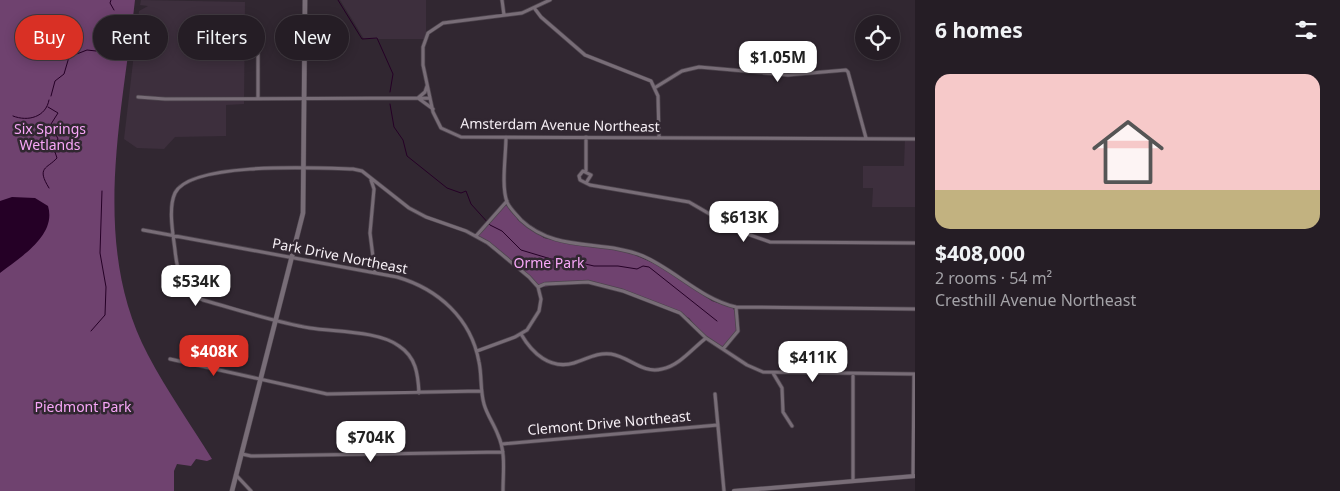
<!DOCTYPE html>
<html lang="en">
<head>
<meta charset="utf-8">
<style>
  :root { --surface:#251d25; --page:#312a32; --text:#f1f3f6; --muted:#a3a2a7; --line:#423b42; --accent:#d93025 }
  body { margin:0; font-family:"Noto Sans",sans-serif; background:var(--page); color:var(--text); height:100vh; display:flex; flex-direction:column; font-size:19px; white-space:nowrap }
  * { box-sizing:border-box; margin:0 }
  p { font-size:16px; color:var(--muted) }
  .icon { flex:none; width:28px; height:28px; fill:none; stroke:currentColor; stroke-width:2; stroke-linecap:round; stroke-linejoin:round }
  .map { position:relative; flex:1; overflow:hidden }
  .details { display:flex; flex-direction:column; background:var(--surface); width:425px }
  .details>* { flex:none }
  .top-card { position:absolute; left:15px; top:15px; width:475px; height:45px; display:flex; gap:10px }
  .tools { position:absolute; left:855px; top:15px; display:grid; gap:10px }
  .tools a { display:grid; place-items:center; width:45px; height:45px; border-radius:50%; background:var(--surface); box-shadow:0 2px 12px #0003,0 0 0 1px var(--line); font-size:25px }
  .price { position:absolute; translate:-50% -42px; padding:0 11px; border-radius:10px; background:#fff; color:#222; font-size:16px; line-height:32px; filter:drop-shadow(0 1px 2px #0008) }
  .price::after { content:''; position:absolute; left:50%; top:30px; width:15px; height:11px; margin-left:-8px; background:inherit; clip-path:polygon(0 0,100% 0,50% 100%) }
  .price.on { background:var(--accent); color:#fff }
  ul { padding:0; list-style:none }
  li { display:grid; align-content:center; gap:10px; height:265px; padding:0 20px }
  li+li { border-top:1px solid var(--line) }
  li span { display:grid; place-items:center; height:155px; border-radius:15px; color:#555 }
  li>.icon { margin-inline-start:auto }
  span .icon { width:90px; height:90px; fill:#fffc; stroke-width:1 }
  li b { font-size:21px }
  h2 { display:flex; justify-content:space-between; align-items:center; height:60px; padding:0 20px; font-size:21px }
  .pill { padding:0 18px; border-radius:22px; background:var(--surface); box-shadow:0 2px 12px #0003,0 0 0 1px var(--line); font-size:18px; line-height:45px }
  .pill.on { background:var(--accent); color:#fff }
  main { display:flex; flex:1; min-height:0 }
  .map>svg:first-child { display:block }
  .built { fill:#3d2f3d }
  .green { fill:#6f426f }
  .water { fill:#250026 }
  .lines { fill:none; stroke-linecap:round; stroke-linejoin:round }
  .stream { stroke:#250026; stroke-width:1 }
  .minor-casing { stroke:#4e454e; stroke-width:4.5 }
  .tertiary-casing { stroke:#4e454e; stroke-width:5 }
  .secondary-casing { stroke:#4e454e; stroke-width:5.5 }
  .minor { stroke:#786d77; stroke-width:3 }
  .tertiary { stroke:#786d77; stroke-width:4 }
  .secondary { stroke:#786d77; stroke-width:4.5 }
  .labels { text-anchor:middle; stroke-width:5; stroke-linejoin:round; paint-order:stroke }
  .street-label { font-size:14px; fill:#f5eef4; stroke:#312731 }
  .park-label { font-size:14px; fill:#f8a7f8; stroke:#312731 }
</style>
</head>
<body>
<main>
<div class="map">
<svg width="915" height="491" viewBox="0 0 915 491">
  <rect width="100%" height="100%" fill="#312731"/>
  <path class="built" d="M141,0L245,2L244,104L226,105V136L175,137L164,149L137,148L124,139L139,11L148,6L140,5Z
    M340,0H426V39H364Z
    M905,138H915V207H872L873,188H863V166H904Z"/>
  <path class="green" d="M0,0H135C122,117 90,245 148,355C167,391 191,425 212,459L207,461L196,459L191,466L177,464L174,471V491H0Z
    M506,202L518,220L544,238L577,245L626,251L662,267L712,301L733,308L738,319L736,335L721,350L702,334L689,318L646,300L603,285L573,283L541,287L477,237Z"/>
  <path class="water" d="M12,197L35,198L48,206C57,236 19,258 0,273V201Z"/>
  <g class="lines">
    <path class="stream" d="M111,0L110,3L114,10
      M338,0L362,39L377,38L393,74L390,92
      M51,96L55,81L64,74L69,57L87,50L96,51
      M390,104L394,127L403,140L407,156L447,188L461,193L466,191L471,204L490,225L502,231L521,250L551,259L568,260L594,266H618L637,269L643,266L649,267L717,321
      M48,107L58,113L51,124L58,139L50,150L55,152L57,158C47,169 36,167 49,188
      M13,116C28,122 46,117 49,100
      M91,331L105,315L106,287L100,253L102,191"/>
    <g class="minor-casing">
      <path id="minor" d="M502,0L504,15
        M550,0L522,13L443,23L428,33L423,47V65L433,112L441,128L461,137L915,139
        M535,9L541,17L585,55L651,81L658,96L659,137
        M255,25L258,31V98
        M656,87L682,71L699,67L788,75L846,70L848,72L866,138
        M138,97L165,99L430,98
        M418,98L433,109
        M418,98L425,92L427,86
        M506,137C506,155 501,186 507,202C510,209 516,214 521,220C556,253 602,239 643,256C675,270 701,299 736,307L915,309
        M586,137V171
        M371,180L374,189L370,233L375,273
        M586,183L591,175L583,171L579,176L580,180L590,185L689,202L739,231L770,242L915,243
        M143,230L397,277C438,289 471,318 479,362C482,376 480,390 484,404C487,415 494,424 498,435C506,452 503,472 503,491
        M476,236L507,201
        M538,287L545,284L588,282L623,291L680,313L706,338L747,365L763,372L915,374
        M521,334C532,353 550,370 574,363C587,359 598,352 611,354C630,357 642,374 662,369C679,366 693,348 706,338
        M723,349L738,331L736,307
        M170,359L327,394L481,391
        M773,373L782,388L783,412L792,426
        M853,374V481
        M419,393C418,374 416,357 399,346C379,331 336,332 310,328C274,322 239,310 203,300C182,292 177,271 175,250C173,234 168,208 175,193C191,161 320,168 353,169L362,171L409,208L426,217L466,231L488,243L529,277L538,287L541,299L539,311L527,330L515,337L477,351
        M715,394L724,491
        M502,444L718,425
        M242,454L251,456L503,452
        M236,475L251,491
        M913,476L914,374"/>
    </g>
    <g class="tertiary-casing">
      <path id="tertiary" d="M734,491L915,476"/>
    </g>
    <g class="secondary-casing">
      <path id="secondary" d="M232,491L303,213L305,0"/>
    </g>
    <use href="#minor" class="minor"/>
    <use href="#tertiary" class="tertiary"/>
    <use href="#secondary" class="secondary"/>
  </g>
  <g class="labels">
    <g class="street-label">
      <text transform="translate(560 125) rotate(1)" y="5">Amsterdam Avenue Northeast</text>
      <text transform="translate(340 256) rotate(11)" y="5">Park Drive Northeast</text>
      <text transform="translate(609 423) rotate(-5)" y="5">Clemont Drive Northeast</text>
    </g>
    <g class="park-label">
      <text x="50" y="134">Six Springs<tspan x="50" dy="16">Wetlands</tspan></text>
      <text x="549" y="268">Orme Park</text>
      <text x="83" y="412">Piedmont Park</text>
    </g>
  </g>
</svg>
<div class="tools">
<a><svg class="icon" aria-label="locate" viewBox="0 0 24 24"><circle cx="12" cy="12" r="6"/><path d="M12 2v4M12 18v4M2 12h4M18 12h4"/></svg></a>
</div>
<b class="price" style="left:778px;top:83px">$1.05M</b>
<b class="price" style="left:744px;top:243px">$613K</b>
<b class="price" style="left:196px;top:307px">$534K</b>
<b class="price on" style="left:214px;top:377px">$408K</b>
<b class="price" style="left:813px;top:383px">$411K</b>
<b class="price" style="left:371px;top:463px">$704K</b>
<div class="top-card">
<a class="pill on">Buy</a>
<a class="pill">Rent</a>
<a class="pill">Filters</a>
<a class="pill">New</a>
</div>
</div>
<section class="details">
<h2>6 homes<svg class="icon" aria-label="filters" viewBox="0 0 24 24"><path d="M4 7h16M4 17h16"/><circle cx="9" cy="7" r="2"/><circle cx="15" cy="17" r="2"/></svg></h2>
<ul>
<li><span style="background:linear-gradient(#f6c9c9 75%,#c2b280 0)"><svg class="icon" aria-label="home" viewBox="0 0 24 24"><path d="M3 11l9-7 9 7M6 9v11h12V9"/></svg></span><div><b>$408,000</b><p>2 rooms · 54 m²</p><p>Cresthill Avenue Northeast</p></div></li>
</ul>
</section>
</main>
</body>
</html>
